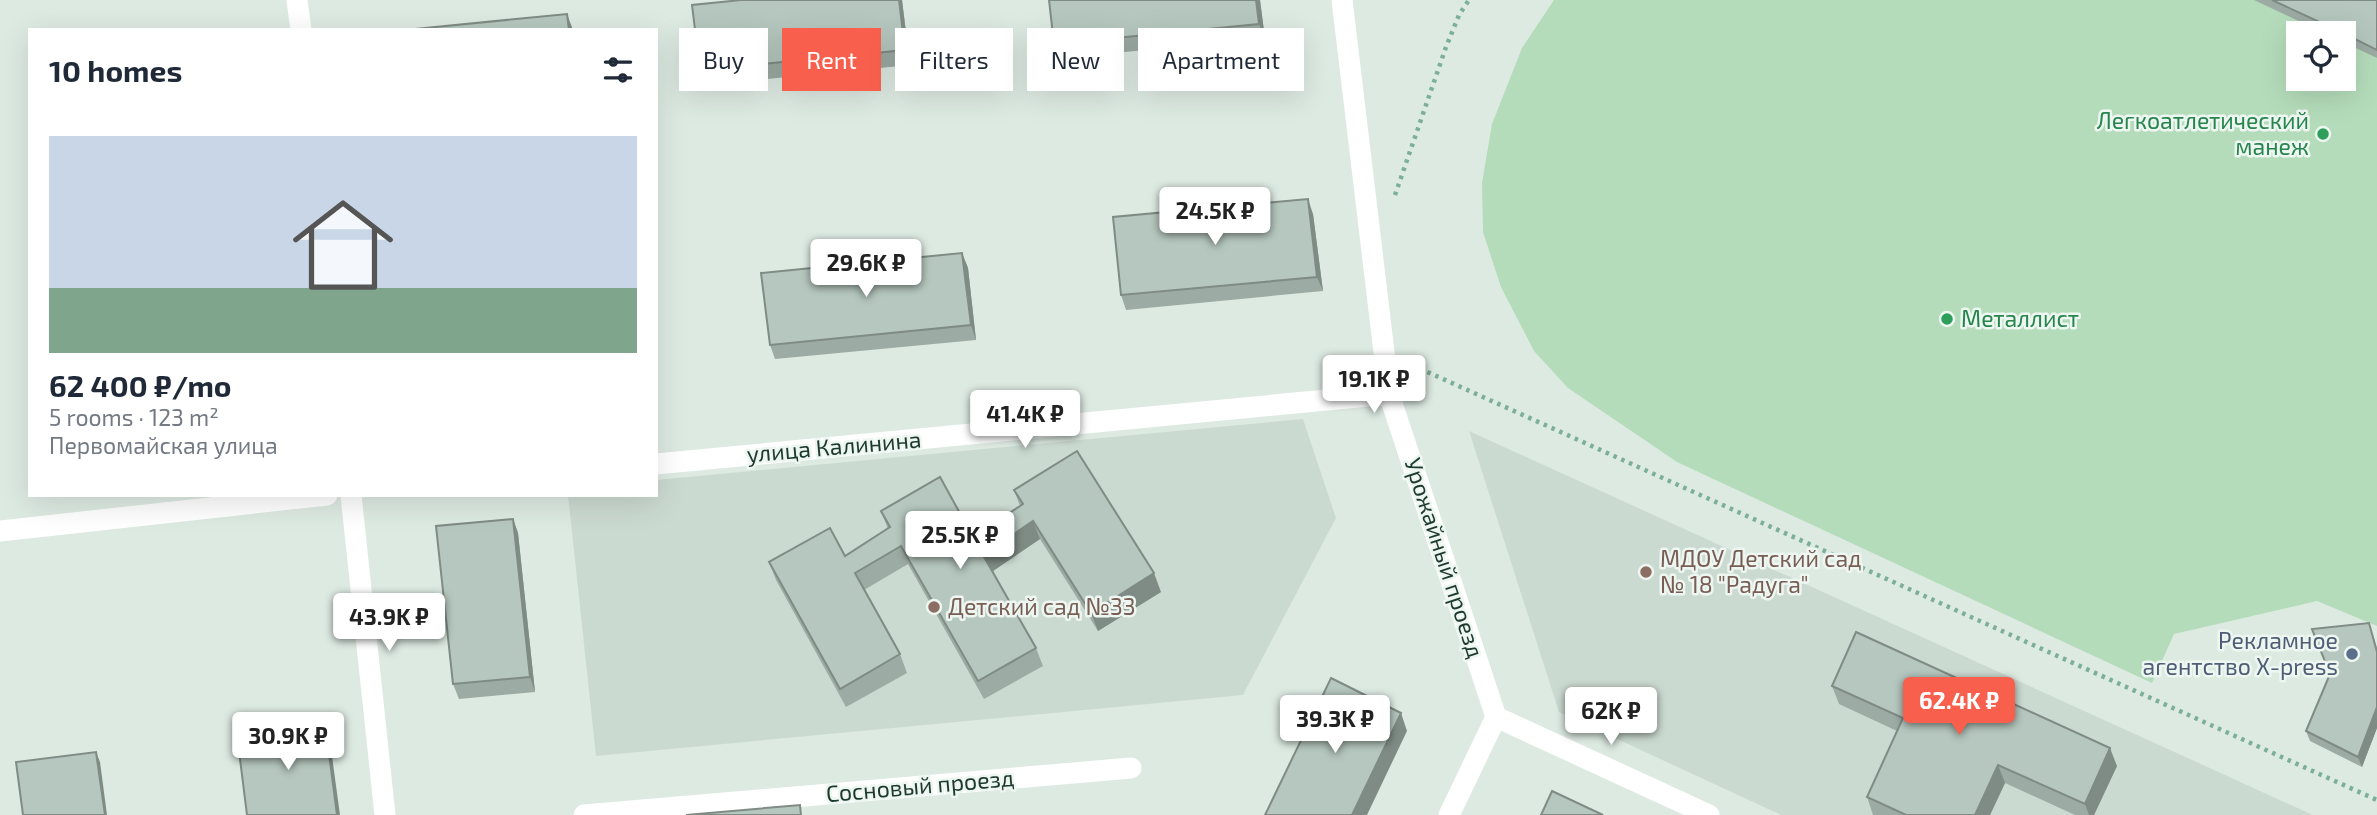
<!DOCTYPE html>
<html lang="en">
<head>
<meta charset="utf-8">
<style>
  :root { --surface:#fff; --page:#f6f6f7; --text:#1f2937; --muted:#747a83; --accent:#f8604d }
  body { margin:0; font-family:"Exo 2",sans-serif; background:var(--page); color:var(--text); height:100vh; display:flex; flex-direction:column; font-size:26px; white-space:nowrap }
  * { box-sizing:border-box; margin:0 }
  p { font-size:23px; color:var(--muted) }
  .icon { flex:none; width:38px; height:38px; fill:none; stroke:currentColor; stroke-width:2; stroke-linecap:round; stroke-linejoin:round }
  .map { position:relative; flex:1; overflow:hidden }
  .side { position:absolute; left:28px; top:28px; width:630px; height:469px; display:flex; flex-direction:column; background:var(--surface); border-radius:0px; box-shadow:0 7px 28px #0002 }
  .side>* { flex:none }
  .hud { position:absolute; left:679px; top:28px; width:665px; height:63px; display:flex; gap:14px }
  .buttons { position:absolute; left:2286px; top:21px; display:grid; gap:14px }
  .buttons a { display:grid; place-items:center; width:70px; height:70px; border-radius:0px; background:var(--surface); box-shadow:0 7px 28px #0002; font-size:35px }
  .price { position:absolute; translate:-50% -60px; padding:0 16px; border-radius:7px; background:#fff; color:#222; font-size:23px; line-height:46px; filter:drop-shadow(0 2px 4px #0008) }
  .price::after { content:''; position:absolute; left:50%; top:42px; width:21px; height:16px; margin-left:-10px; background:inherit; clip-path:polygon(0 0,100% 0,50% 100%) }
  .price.active { background:var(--accent); color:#fff }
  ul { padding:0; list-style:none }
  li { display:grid; align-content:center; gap:14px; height:371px; padding:0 21px }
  li span { display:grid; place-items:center; height:217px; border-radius:0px; color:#555 }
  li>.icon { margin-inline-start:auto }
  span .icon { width:126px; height:126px; fill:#fffc; stroke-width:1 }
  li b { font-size:30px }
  h2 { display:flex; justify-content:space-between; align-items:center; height:84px; padding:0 21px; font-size:30px }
  .tag { padding:0 24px; border-radius:0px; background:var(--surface); box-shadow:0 7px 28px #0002; font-size:24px; line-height:63px }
  .tag.active { background:var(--accent); color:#fff }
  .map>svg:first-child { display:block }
  .built { fill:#cbdad1 }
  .green { fill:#b4dcba; fill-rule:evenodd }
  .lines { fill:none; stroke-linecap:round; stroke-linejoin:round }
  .path { stroke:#7caf98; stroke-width:4.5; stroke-dasharray:3.5 5; stroke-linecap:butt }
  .minor { stroke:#fff; stroke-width:21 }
  .wall { fill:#9caba3 }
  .shaded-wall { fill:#7f8b85 }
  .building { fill:#b5c7be; stroke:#7f8b85; stroke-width:2 }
  .leisure-dot { fill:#2e9e5b; stroke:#edf6f1; stroke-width:2.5 }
  .education-dot { fill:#8d6e63; stroke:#edf6f1; stroke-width:2.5 }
  .service-dot { fill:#5c6f8a; stroke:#edf6f1; stroke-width:2.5 }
  .labels { text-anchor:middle; stroke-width:5; stroke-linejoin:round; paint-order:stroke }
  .leisure-label { font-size:23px; fill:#27864d; stroke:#edf6f1; text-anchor:end }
  .street-label { font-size:23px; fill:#1e3a2f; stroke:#edf6f1 }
  .education-label { font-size:23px; fill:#785e54; stroke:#edf6f1; text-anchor:start }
  .service-label { font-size:23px; fill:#4e5e75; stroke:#edf6f1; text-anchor:end }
</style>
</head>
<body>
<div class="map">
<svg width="2377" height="815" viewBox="0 0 2377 815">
  <rect width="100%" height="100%" fill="#ddeae2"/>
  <path class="built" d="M1303,419L1336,518L1243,695L596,756L568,495H656V480Z
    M1469,431L2313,815H1781L1559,712Z"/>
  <path class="green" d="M1554,0H2377V626L2317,601L2174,634L2152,683L1677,462L1568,388L1534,351L1501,287L1483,232L1482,183L1492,124L1522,48ZM2298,33H2343V79H2298Z"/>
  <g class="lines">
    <path class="path" d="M1395,195L1446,47L1459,15L1469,0
      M1412,365L2377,800"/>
    <path class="minor" d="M297,0L301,30
      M1342,0L1389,394L1496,717L1449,815
      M656,464L1389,394
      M351,495L385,815
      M0,531L327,495
      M1496,717L1709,815
      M584,815L1131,768"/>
  </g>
  <path class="wall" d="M741,0H902L910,65L705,85L700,70Z
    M1260,0L1265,39L1060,58L1054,44Z
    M2254,0H2377V58L2343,42V33H2324Z
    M1313,214L1323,291L1126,310L1121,295Z
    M962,253L968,268L976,340L775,359L770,345Z
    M1014,490L1161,592L1098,631L1040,539L993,571L1036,648L1043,666L984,699L908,564L864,590L900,654L907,673L846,707L776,580L769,562L845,556L888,529L881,511L973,537L1020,506Z
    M513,519L518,533L535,692L459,699L453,684Z
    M2369,623L2377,648V728L2362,767L2310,741L2306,731Z
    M1832,686L2117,766L2094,815H2075L2005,783L1990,815H1873L1867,797L1897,731L1839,704Z"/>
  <path class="shaded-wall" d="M899,0H902L910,65L905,50Z
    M1256,0H1260L1265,39L1259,24Z
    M567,14L573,30H569Z
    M1308,199L1313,214L1323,291L1317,277Z
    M962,253L968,268L976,340L971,325Z
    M513,519L518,533L535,692L530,677Z
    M1033,521L1040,539L990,573L983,555Z
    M1154,573L1161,592L1098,631L1091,613Z
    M2377,707V728L2362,767L2358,757Z
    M1401,713L1407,731L1367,815H1352Z
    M325,723L329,734L340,815H337Z
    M2110,748L2117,766L2094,815H2089L2085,804Z
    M96,752L100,762L107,815H105Z
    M1998,765L2005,783L1990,815H1975Z"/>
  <path class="building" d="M741,0H899L905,50L700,70L692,5Z
    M1049,0H1256L1259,24L1054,44Z
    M2272,0H2377V50L2343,33Z
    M567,14L569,30H405Z
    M1308,199L1317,277L1121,295L1113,217Z
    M962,253L971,325L770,345L761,273Z
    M1077,451L1154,573L1091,613L1033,521L983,555L1036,648L978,681L901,546L855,573L900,654L840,689L769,562L830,528L845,556L890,527L881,511L940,477L973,537L1023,504L1014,490Z
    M513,519L530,677L453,684L436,526Z
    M2369,623L2377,652V707L2358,757L2306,731L2330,674L2312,629Z
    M1856,632L2110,748L2085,804L1998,765L1975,815H1906L1867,797L1903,718L1832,686Z
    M1331,678L1401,713L1352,815H1265Z
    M325,723L337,815H247L237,735Z
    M96,752L105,815H23L16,762Z
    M1552,791L1603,815H1541Z
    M800,805L801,815H686Z"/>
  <g class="leisure-dot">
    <circle cx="2323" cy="134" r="7"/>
    <circle cx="1947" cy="319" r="7"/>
  </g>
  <g class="education-dot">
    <circle cx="1646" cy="572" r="7"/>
    <circle cx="934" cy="607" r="7"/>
  </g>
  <circle class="service-dot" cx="2352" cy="654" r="7"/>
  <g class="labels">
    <g class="leisure-label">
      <text x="2309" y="129">Легкоатлетический<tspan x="2309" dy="26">манеж</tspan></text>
      <text x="1961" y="327" text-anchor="start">Металлист</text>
    </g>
    <g class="street-label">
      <text transform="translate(834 447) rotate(-5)" y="8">улица Калинина</text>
      <text transform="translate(1444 558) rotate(72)" y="8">Урожайный проезд</text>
      <text transform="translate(920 786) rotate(-5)" y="8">Сосновый проезд</text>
    </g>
    <g class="education-label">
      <text x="1660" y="567">МДОУ Детский сад<tspan x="1660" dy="26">№ 18 "Радуга"</tspan></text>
      <text x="948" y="615">Детский сад №33</text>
    </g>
    <g class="service-label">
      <text x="2338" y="649">Рекламное<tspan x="2338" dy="26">агентство X-press</tspan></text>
    </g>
  </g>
</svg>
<div class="buttons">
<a><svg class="icon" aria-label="locate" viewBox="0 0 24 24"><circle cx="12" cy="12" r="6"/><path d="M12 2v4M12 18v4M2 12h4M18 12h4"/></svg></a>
</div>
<b class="price" style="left:1215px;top:247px">24.5K ₽</b>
<b class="price" style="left:866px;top:299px">29.6K ₽</b>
<b class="price" style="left:1374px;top:415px">19.1K ₽</b>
<b class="price" style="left:1025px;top:450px">41.4K ₽</b>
<b class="price" style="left:960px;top:571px">25.5K ₽</b>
<b class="price" style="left:389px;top:653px">43.9K ₽</b>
<b class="price active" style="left:1959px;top:737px">62.4K ₽</b>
<b class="price" style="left:1611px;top:747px">62K ₽</b>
<b class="price" style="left:1335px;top:755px">39.3K ₽</b>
<b class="price" style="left:288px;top:772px">30.9K ₽</b>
<div class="hud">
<a class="tag">Buy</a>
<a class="tag active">Rent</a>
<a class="tag">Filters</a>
<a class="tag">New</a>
<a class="tag">Apartment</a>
</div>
<section class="side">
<h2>10 homes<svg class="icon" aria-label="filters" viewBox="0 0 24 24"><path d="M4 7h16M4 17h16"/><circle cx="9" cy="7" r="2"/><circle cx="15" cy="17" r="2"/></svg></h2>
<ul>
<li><span style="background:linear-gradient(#c9d6e8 70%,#7fa58c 0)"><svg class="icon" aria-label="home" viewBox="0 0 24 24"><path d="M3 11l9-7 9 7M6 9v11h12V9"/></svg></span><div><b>62 400 ₽/mo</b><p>5 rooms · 123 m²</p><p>Первомайская улица</p></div></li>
</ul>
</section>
</div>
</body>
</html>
